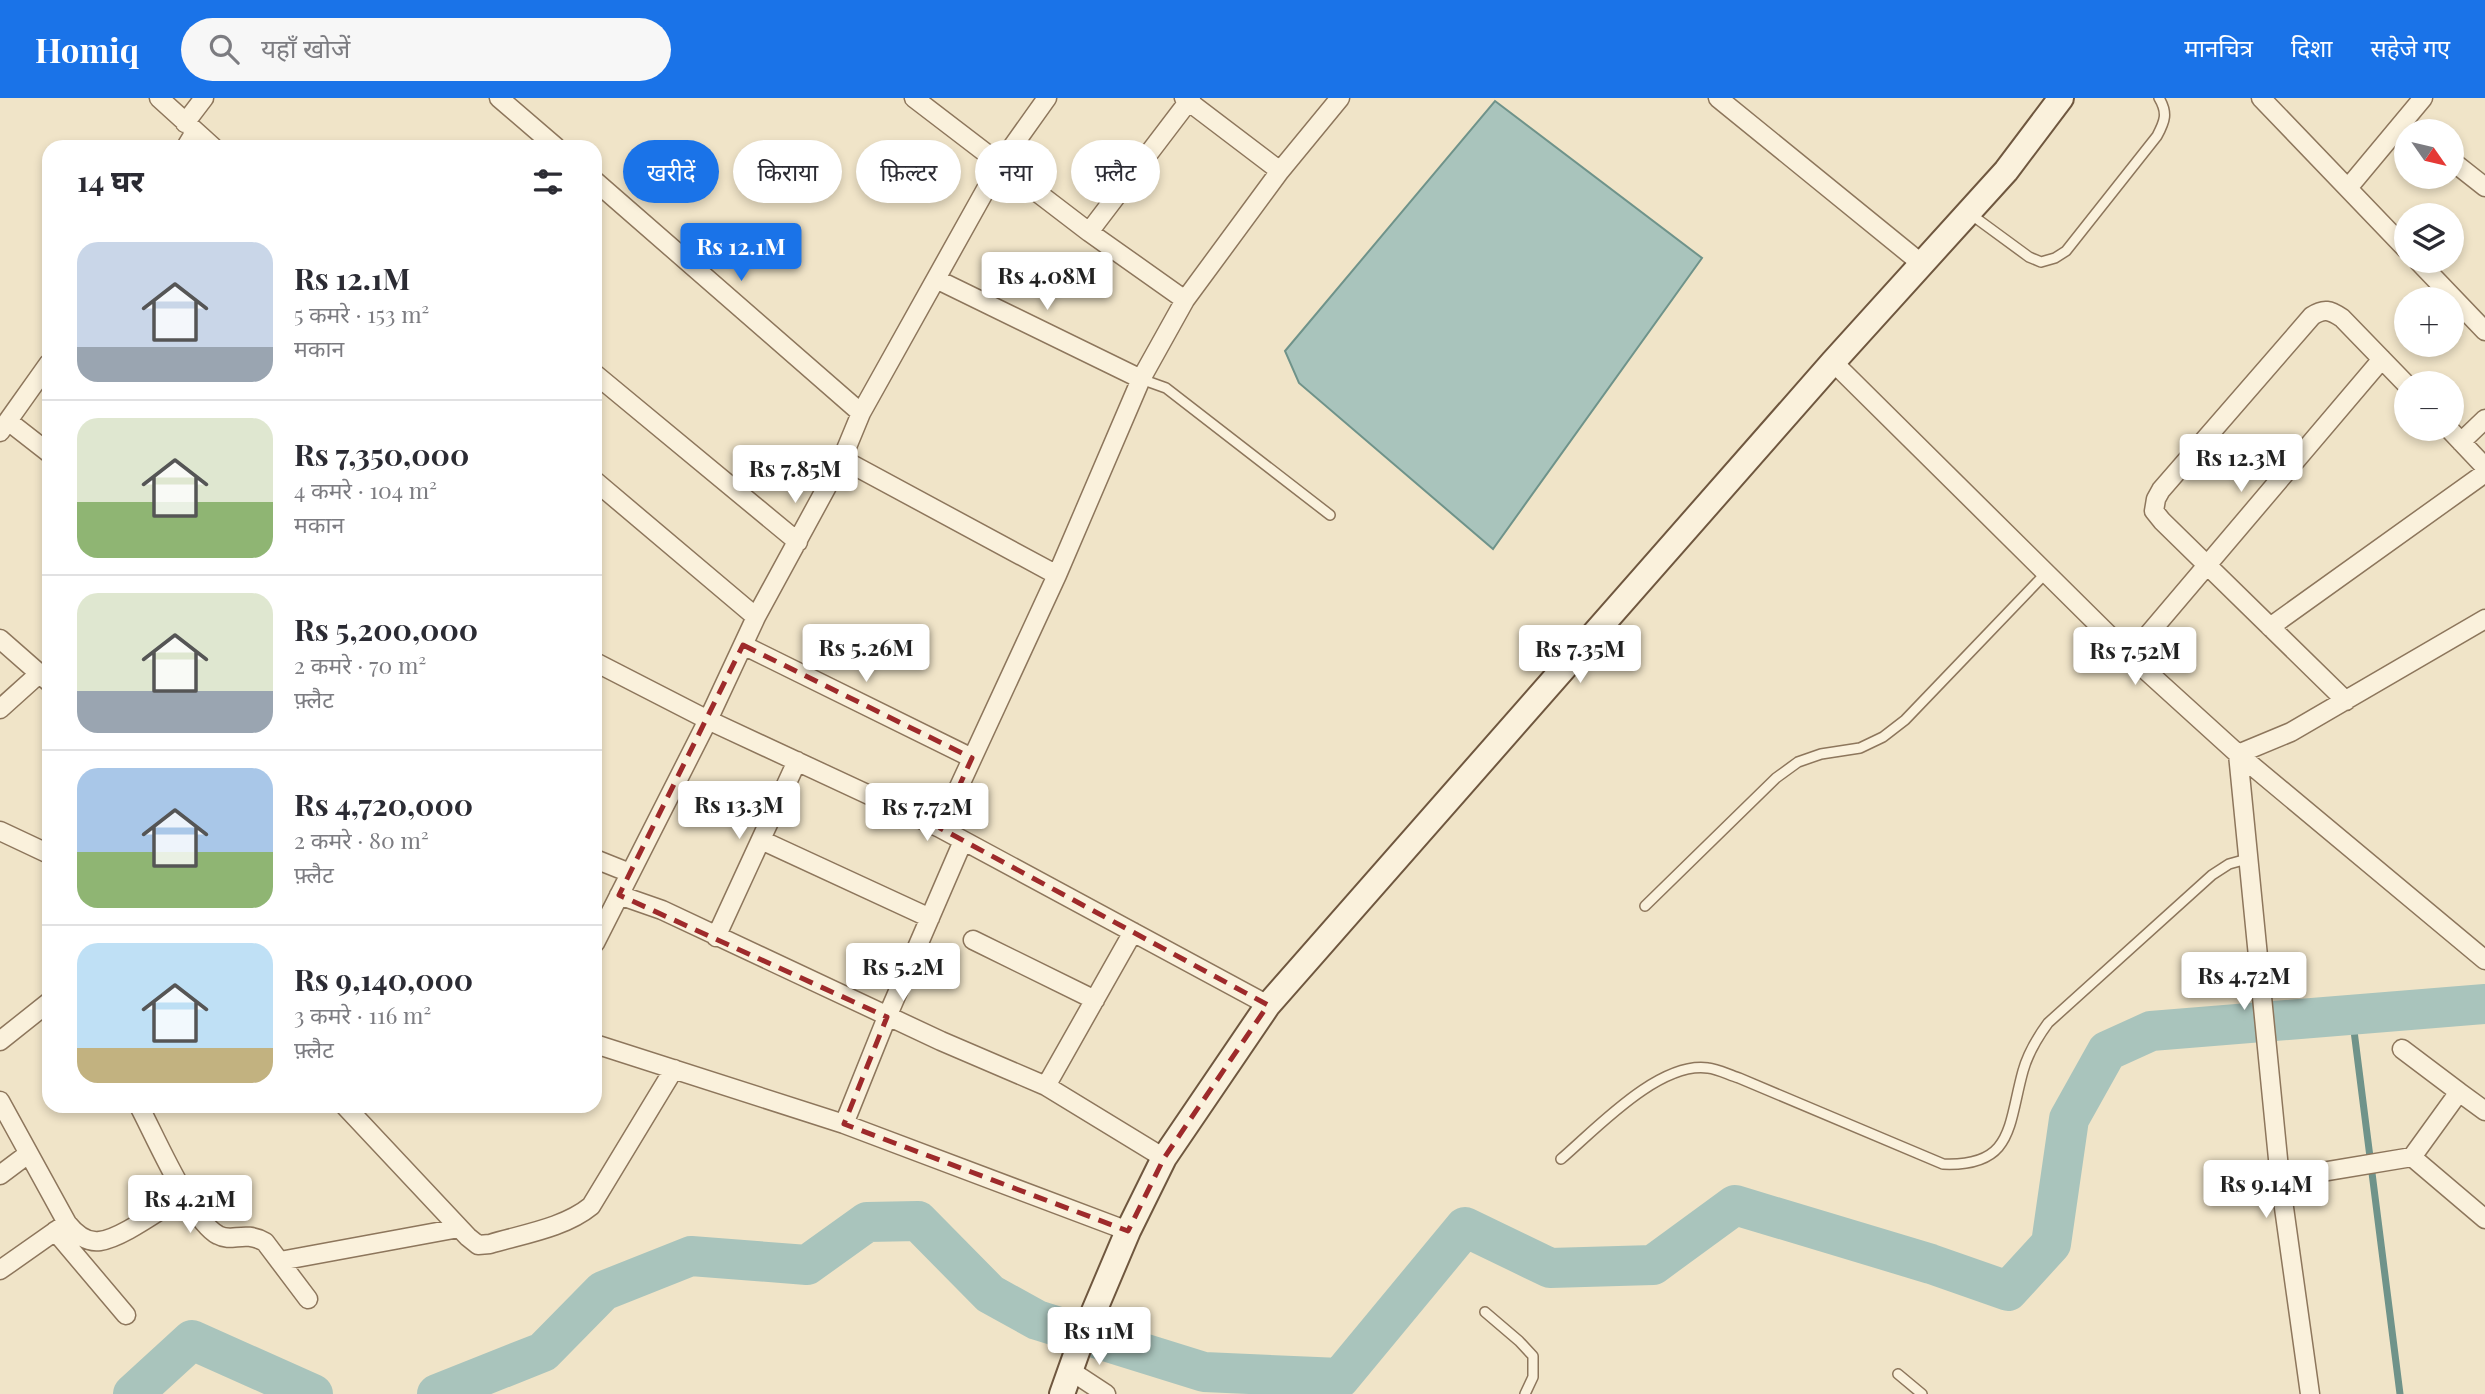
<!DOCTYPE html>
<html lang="hi">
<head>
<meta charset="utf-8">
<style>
  :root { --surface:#fff; --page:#f7f7f7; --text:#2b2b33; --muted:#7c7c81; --line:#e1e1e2; --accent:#1a73e8 }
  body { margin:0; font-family:"Playfair Display","Noto Sans Devanagari",serif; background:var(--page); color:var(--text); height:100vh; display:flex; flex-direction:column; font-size:26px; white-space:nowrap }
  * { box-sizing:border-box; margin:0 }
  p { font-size:23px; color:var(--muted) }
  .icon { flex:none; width:38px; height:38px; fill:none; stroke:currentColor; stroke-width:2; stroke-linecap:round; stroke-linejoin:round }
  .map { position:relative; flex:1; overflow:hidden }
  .details { position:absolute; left:42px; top:42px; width:560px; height:973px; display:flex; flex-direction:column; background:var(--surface); border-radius:21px; box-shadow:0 4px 10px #0003 }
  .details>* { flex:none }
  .hud { position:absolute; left:623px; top:42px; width:665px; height:63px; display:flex; gap:14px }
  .needle { width:46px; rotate:124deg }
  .controls { position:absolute; left:2394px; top:21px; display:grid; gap:14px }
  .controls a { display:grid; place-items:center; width:70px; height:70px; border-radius:50%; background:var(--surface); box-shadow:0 4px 10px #0003; font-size:35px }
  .price { position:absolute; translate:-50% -60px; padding:0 16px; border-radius:7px; background:#fff; color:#222; font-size:23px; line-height:46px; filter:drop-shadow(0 2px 4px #0008) }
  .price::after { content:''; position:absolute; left:50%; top:42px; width:21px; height:16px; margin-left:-10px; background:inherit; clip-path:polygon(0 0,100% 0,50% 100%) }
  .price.selected { background:var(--accent); color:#fff }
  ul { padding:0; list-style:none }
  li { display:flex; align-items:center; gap:21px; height:175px; padding:0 35px }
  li+li { border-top:2px solid var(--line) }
  li span { display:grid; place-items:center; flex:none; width:196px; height:140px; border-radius:21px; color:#555 }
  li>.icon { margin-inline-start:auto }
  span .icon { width:84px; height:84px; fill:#fffc; stroke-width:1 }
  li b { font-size:30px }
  h2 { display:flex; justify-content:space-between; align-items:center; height:84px; padding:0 35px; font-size:30px }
  .tag { padding:0 24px; border-radius:32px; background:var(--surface); box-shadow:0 4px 10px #0003; font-size:24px; line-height:63px }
  .tag.selected { background:var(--accent); color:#fff }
  header { display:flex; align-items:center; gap:42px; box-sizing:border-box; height:98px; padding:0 35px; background:var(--accent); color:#fff }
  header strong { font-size:33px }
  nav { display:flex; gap:38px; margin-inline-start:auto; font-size:24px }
  .search { width:490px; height:63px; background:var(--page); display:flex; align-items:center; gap:18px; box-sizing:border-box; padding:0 24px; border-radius:38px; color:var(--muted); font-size:26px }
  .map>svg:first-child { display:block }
  .water { fill:#a9c4bc; stroke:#6f938a; stroke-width:2 }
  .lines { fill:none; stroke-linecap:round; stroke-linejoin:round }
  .stream { stroke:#6f938a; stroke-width:7 }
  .river { stroke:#a9c4bc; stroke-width:40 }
  .lane-casing { stroke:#8d765c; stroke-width:12 }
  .street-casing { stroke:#8d765c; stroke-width:21 }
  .secondary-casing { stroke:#6f573f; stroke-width:28 }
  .lane { stroke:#faf1dc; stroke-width:9 }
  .street { stroke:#faf1dc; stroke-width:18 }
  .secondary { stroke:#faf1dc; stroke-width:24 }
  .marked { fill:none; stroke:#9e2a2b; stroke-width:5; stroke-dasharray:14 9; stroke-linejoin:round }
</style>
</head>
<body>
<header>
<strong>Homiq</strong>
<div class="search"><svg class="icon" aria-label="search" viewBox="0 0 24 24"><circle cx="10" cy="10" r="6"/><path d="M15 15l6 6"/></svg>यहाँ खोजें</div>
<nav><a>मानचित्र</a><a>दिशा</a><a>सहेजे गए</a></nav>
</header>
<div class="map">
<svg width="2485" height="1296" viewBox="0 0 2485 1296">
  <rect width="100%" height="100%" fill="#f0e4c8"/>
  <path class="water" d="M1495,3L1702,160L1493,451L1299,285L1285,253Z"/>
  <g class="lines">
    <path class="stream" d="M2352,917L2400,1296"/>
    <path class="river" d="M133,1296L192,1242L313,1296
      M437,1296L543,1254L603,1193L691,1158L807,1167L867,1124L918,1123L990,1196L1037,1222L1204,1274L1340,1280L1465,1129L1550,1170L1653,1167L1735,1107L1931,1166L2008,1193L2051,1146L2069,1021L2107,953L2151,933L2485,906"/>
    <g class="lane-casing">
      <path id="lane" d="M1969,115L2029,159L2041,164L2055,160L2066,153L2157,38C2165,23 2168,15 2159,0
        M1141,281L1166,290L1330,417
        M1645,808L1776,680L1798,664L1821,656L1860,650L1883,639L1905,622L2046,475
        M1561,1061C1596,1031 1659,963 1708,970C1718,971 1729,977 1739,980L1943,1066C2014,1069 2008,1027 2023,973C2028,955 2037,940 2048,925L2212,777L2229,766L2247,761
        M1485,1214L1519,1243L1533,1258V1279L1525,1296
        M1898,1276L1922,1296"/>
    </g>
    <g class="street-casing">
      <path id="street" d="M159,0L213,49
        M499,0L556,49
        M914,0L1089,134L1185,202
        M1184,0L1280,73
        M1718,0L1922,166
        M2261,0L2406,151
        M185,25L204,0
        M186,49L195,34
        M2452,63L2485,89
        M595,83L861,315
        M2348,90L2423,0
        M1089,134L1191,0
        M2418,163L2485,233
        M936,181L1141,281
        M1833,264L2130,558L2238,656L2485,862
        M595,276L798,444
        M8,323L49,355
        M2449,331L2485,369
        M0,334L49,265
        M2461,344L2485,321
        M842,361L1057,477
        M595,383L756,519
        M2270,529L2485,375
        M0,541L49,584
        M743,547L972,660
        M2130,558L2382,261
        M595,564L708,622L940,730L1268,907
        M2346,603L2162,423L2154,413L2156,401L2161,392L2312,218C2324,210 2330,212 2342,220L2406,286
        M0,611L40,575
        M940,730L1057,477L1141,281L1185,202L1280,73L1340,0
        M0,733L49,756
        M761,742L930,820
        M595,761L630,775
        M619,797L662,812L941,943L1046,988L1164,1060
        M716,839L797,663
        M973,842L1095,902
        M595,845L708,622L756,519L842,361L861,315L1000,66L1047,0
        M0,943L49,904
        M595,946L844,1026L1128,1133
        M2402,951L2459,994
        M1046,988L1133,834
        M0,1003L67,1125C75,1135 87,1145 100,1143C123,1140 163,1109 185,1097
        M139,1008C154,1036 192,1124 218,1137C232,1145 244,1132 265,1144L308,1201
        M345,1008L468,1139L478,1147L490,1146C523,1136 564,1130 591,1108L674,971
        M2485,1013L2459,994L2412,1059L2485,1121
        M844,1026L887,919L963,743
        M0,1077L28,1056
        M2280,1081L2412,1059
        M55,1133L126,1217
        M280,1163L459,1130
        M0,1172L64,1127
        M1071,1273L1106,1296
        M2310,1296L2280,1081L2238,656L2291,634L2485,521"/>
    </g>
    <g class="secondary-casing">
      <path id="secondary" d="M1062,1296L1078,1251L1128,1133L1164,1060L1268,907L1833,264L2006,73L2061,0"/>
    </g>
    <use href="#lane" class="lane"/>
    <use href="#street" class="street"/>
    <use href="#secondary" class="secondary"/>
  </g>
  <path class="marked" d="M743,547L972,660L940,730L1268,907L1164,1060L1128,1133L844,1026L887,919L619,797Z"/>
</svg>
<div class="controls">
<a><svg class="needle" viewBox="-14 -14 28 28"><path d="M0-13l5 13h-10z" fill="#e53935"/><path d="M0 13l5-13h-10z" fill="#7c7c81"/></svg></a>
<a><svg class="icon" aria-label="layers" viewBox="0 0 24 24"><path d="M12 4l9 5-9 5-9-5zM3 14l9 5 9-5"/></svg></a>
<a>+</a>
<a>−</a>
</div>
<b class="price selected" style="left:741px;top:185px">Rs 12.1M</b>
<b class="price" style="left:1047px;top:214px">Rs 4.08M</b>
<b class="price" style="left:2241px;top:396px">Rs 12.3M</b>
<b class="price" style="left:795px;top:407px">Rs 7.85M</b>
<b class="price" style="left:866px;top:586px">Rs 5.26M</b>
<b class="price" style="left:1580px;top:587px">Rs 7.35M</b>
<b class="price" style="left:2135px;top:589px">Rs 7.52M</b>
<b class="price" style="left:739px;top:743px">Rs 13.3M</b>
<b class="price" style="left:927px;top:745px">Rs 7.72M</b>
<b class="price" style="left:903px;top:905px">Rs 5.2M</b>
<b class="price" style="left:2244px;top:914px">Rs 4.72M</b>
<b class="price" style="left:2266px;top:1122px">Rs 9.14M</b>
<b class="price" style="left:190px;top:1137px">Rs 4.21M</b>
<b class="price" style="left:1099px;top:1269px">Rs 11M</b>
<div class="hud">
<a class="tag selected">खरीदें</a>
<a class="tag">किराया</a>
<a class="tag">फ़िल्टर</a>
<a class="tag">नया</a>
<a class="tag">फ़्लैट</a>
</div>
<section class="details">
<h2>14 घर<svg class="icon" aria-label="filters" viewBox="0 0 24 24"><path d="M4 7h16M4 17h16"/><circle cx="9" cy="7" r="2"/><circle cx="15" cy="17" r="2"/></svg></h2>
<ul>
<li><span style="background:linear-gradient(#c9d6e8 75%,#9aa5b1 0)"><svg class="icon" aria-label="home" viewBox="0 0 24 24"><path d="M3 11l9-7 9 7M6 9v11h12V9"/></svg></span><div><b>Rs 12.1M</b><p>5 कमरे · 153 m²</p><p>मकान</p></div></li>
<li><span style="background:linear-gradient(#dfe7d0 60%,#8fb573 0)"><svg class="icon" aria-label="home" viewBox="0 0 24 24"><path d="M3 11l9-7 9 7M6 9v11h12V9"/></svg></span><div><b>Rs 7,350,000</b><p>4 कमरे · 104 m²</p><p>मकान</p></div></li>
<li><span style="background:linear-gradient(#dfe7d0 70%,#9aa5b1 0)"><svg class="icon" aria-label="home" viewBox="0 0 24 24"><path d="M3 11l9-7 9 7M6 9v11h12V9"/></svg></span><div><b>Rs 5,200,000</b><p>2 कमरे · 70 m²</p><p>फ़्लैट</p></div></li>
<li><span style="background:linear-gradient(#a9c7e8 60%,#8fb573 0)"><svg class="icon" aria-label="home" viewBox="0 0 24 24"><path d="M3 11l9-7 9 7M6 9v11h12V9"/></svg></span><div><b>Rs 4,720,000</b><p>2 कमरे · 80 m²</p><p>फ़्लैट</p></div></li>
<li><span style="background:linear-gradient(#bfe0f5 75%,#c2b280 0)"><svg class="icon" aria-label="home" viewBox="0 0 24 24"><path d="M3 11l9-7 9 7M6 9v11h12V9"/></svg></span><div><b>Rs 9,140,000</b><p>3 कमरे · 116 m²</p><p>फ़्लैट</p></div></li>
</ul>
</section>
</div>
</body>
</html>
